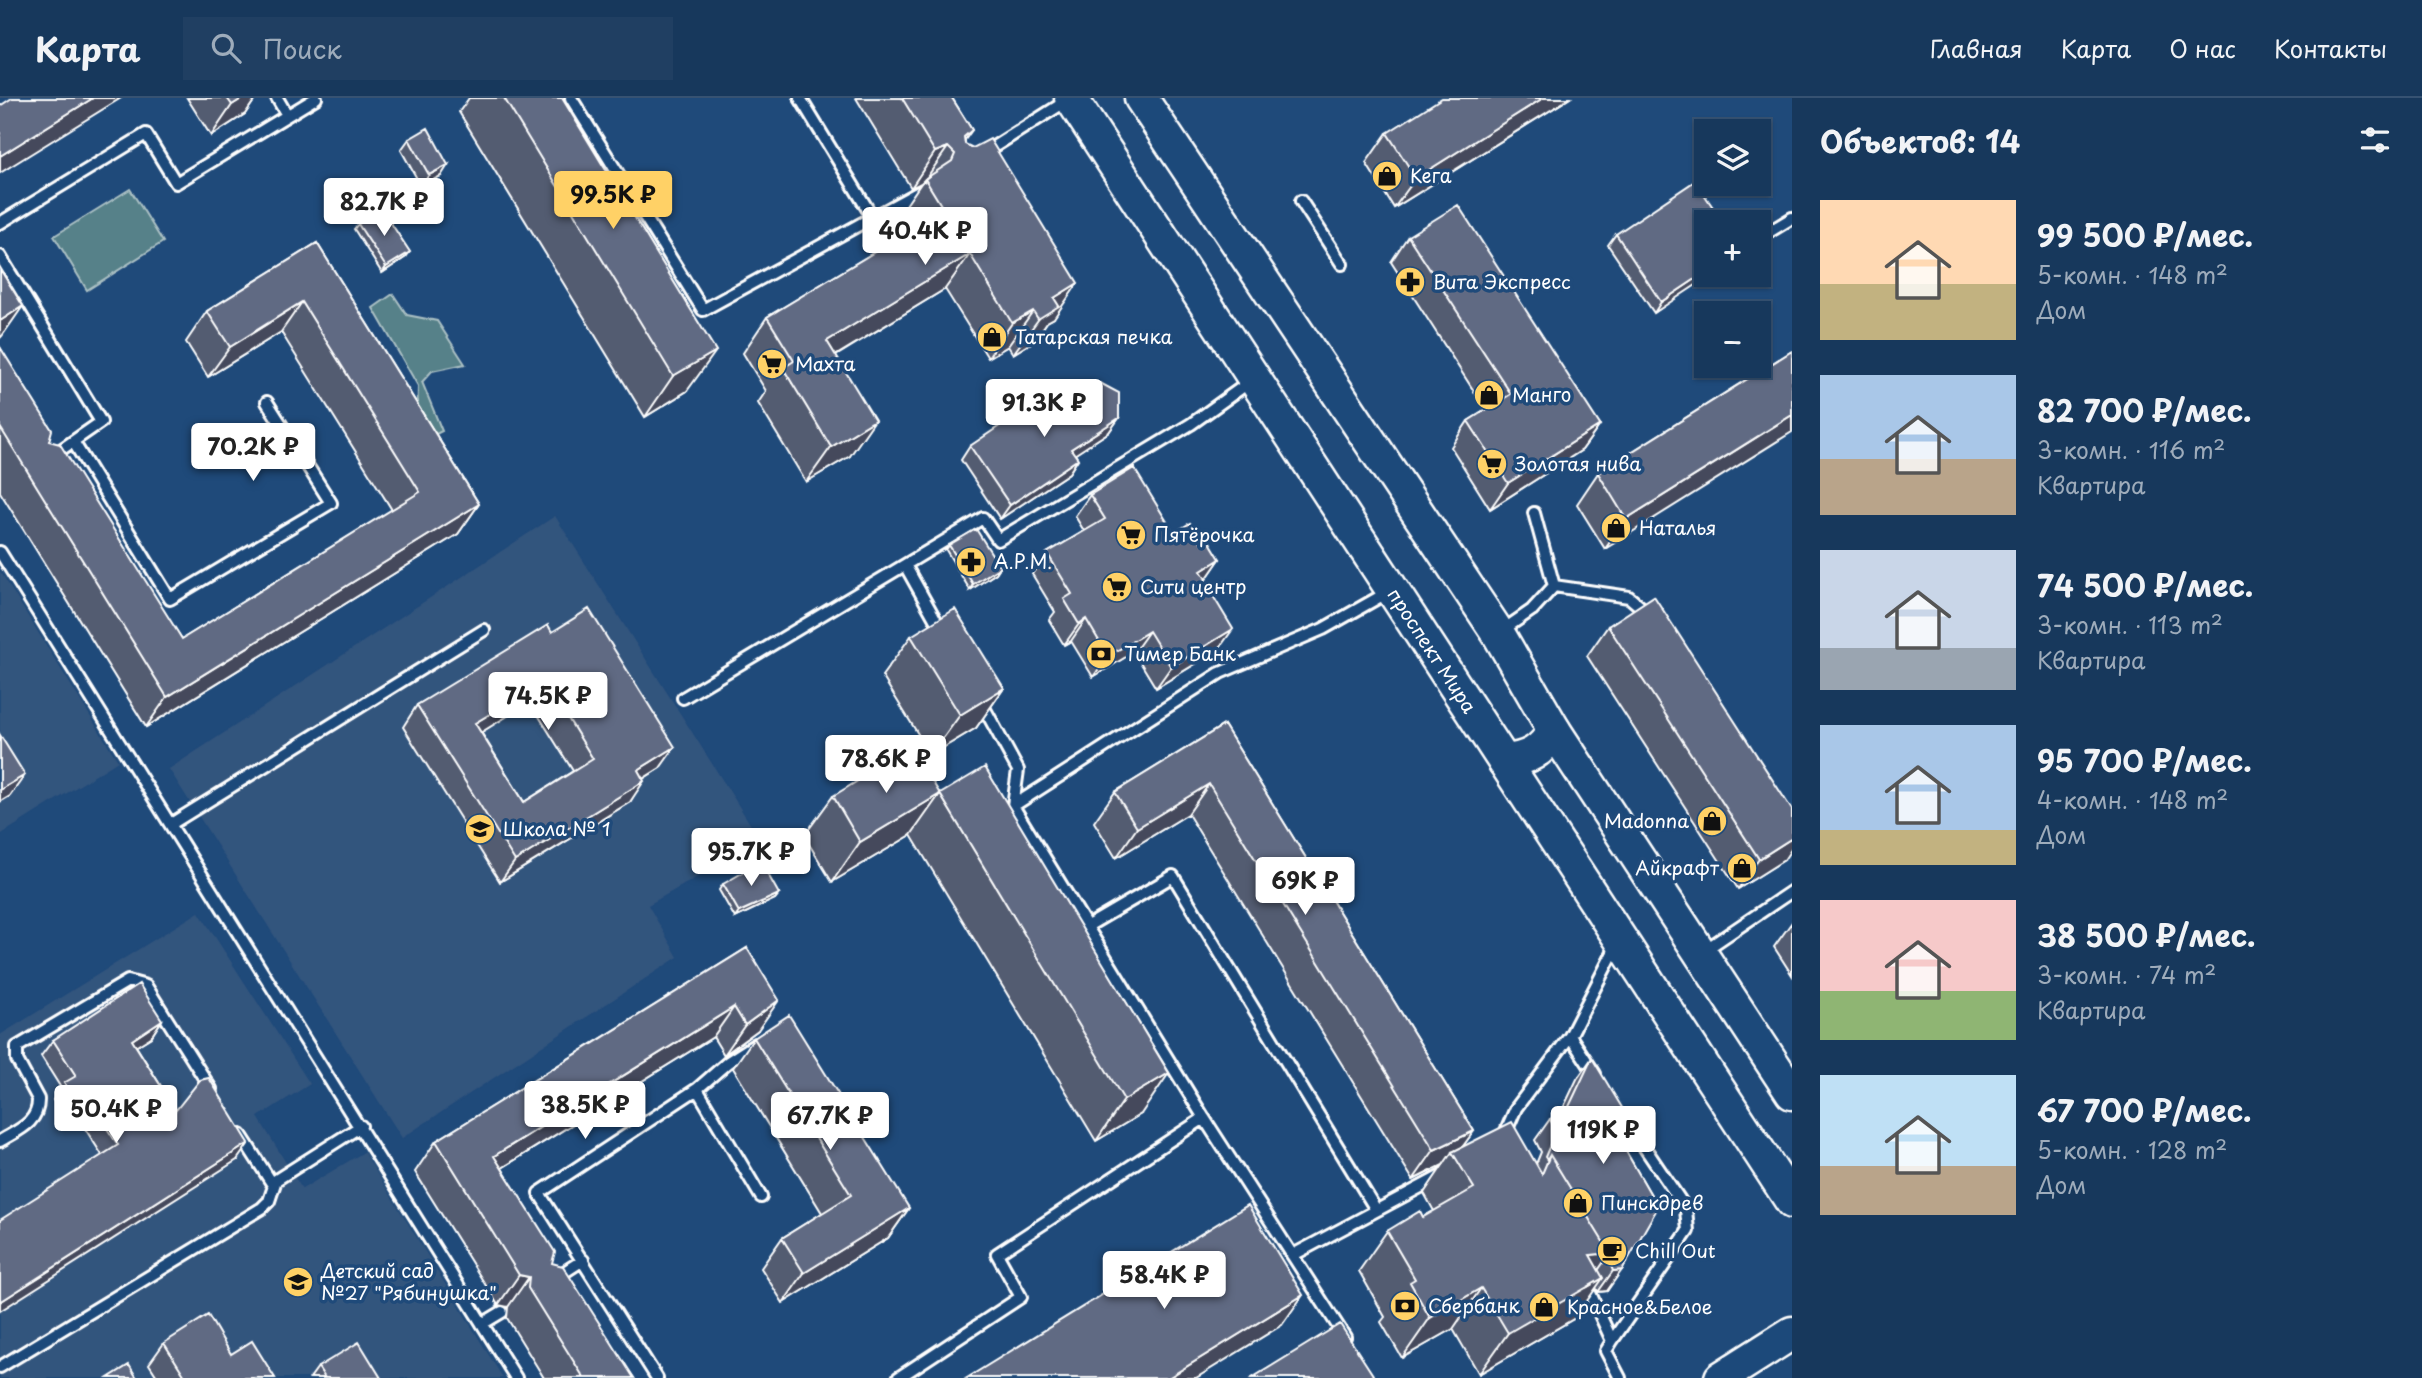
<!DOCTYPE html>
<html lang="ru">
<head>
<meta charset="utf-8">
<style>
  :root { --surface:#17385c; --page:#203f62; --text:#f1f3f6; --muted:#9eacbb; --line:#365272; --accent:#ffd166 }
  body { margin:0; font-family:"Playpen Sans",sans-serif; background:var(--page); color:var(--text); height:100vh; display:flex; flex-direction:column; font-size:26px; white-space:nowrap }
  * { box-sizing:border-box; margin:0 }
  p { font-size:23px; color:var(--muted) }
  .icon { flex:none; width:38px; height:38px; fill:none; stroke:currentColor; stroke-width:2; stroke-linecap:round; stroke-linejoin:round }
  .map { position:relative; flex:1; overflow:hidden }
  .side { display:flex; flex-direction:column; background:var(--surface); width:630px }
  .side>* { flex:none }
  .buttons { position:absolute; left:1694px; top:21px; display:grid; gap:14px }
  .buttons a { display:grid; place-items:center; width:77px; height:77px; border-radius:0px; background:var(--surface); box-shadow:0 2px 5px #0004,0 0 0 2px var(--line); font-size:35px }
  .price { position:absolute; translate:-50% -60px; padding:0 16px; border-radius:7px; background:#fff; color:#222; font-size:23px; line-height:46px; filter:drop-shadow(0 2px 4px #0008) }
  .price::after { content:''; position:absolute; left:50%; top:42px; width:21px; height:16px; margin-left:-10px; background:inherit; clip-path:polygon(0 0,100% 0,50% 100%) }
  .price.current { background:var(--accent); color:#111 }
  ul { padding:0; list-style:none }
  li { display:flex; align-items:center; gap:21px; height:175px; padding:0 28px }
  li span { display:grid; place-items:center; flex:none; width:196px; height:140px; border-radius:0px; color:#555 }
  li>.icon { margin-inline-start:auto }
  span .icon { width:84px; height:84px; fill:#fffc; stroke-width:1 }
  li b { font-size:30px }
  h2 { display:flex; justify-content:space-between; align-items:center; height:84px; padding:0 28px; font-size:30px }
  header { display:flex; align-items:center; gap:42px; box-sizing:border-box; height:98px; padding:0 35px; background:var(--surface); border-bottom:2px solid var(--line) }
  header strong { font-size:33px }
  nav { display:flex; gap:38px; margin-inline-start:auto; font-size:24px }
  .search { width:490px; height:63px; background:var(--page); display:flex; align-items:center; gap:18px; box-sizing:border-box; padding:0 24px; border-radius:0px; color:var(--muted); font-size:26px }
  main { display:flex; flex:1; min-height:0 }
  .map>svg:first-child { display:block }
  .built { fill:#33547d }
  .green { fill:#578189; stroke:#abc0c4; stroke-width:2 }
  .lines { fill:none; stroke-linecap:round; stroke-linejoin:round }
  .lane-casing { stroke:#fff; stroke-width:16 }
  .secondary-casing { stroke:#fff; stroke-width:37 }
  .lane { stroke:#1f4a7a; stroke-width:10 }
  .secondary { stroke:#1f4a7a; stroke-width:32 }
  .wall { fill:#535b71; stroke:#fff; stroke-width:2; fill-rule:evenodd }
  .shaded-wall { fill:#444a5c; stroke:#fff; stroke-width:2 }
  .building { fill:#616a83; stroke:#fff; stroke-width:2; fill-rule:evenodd }
  .labels { text-anchor:middle; stroke-width:7; stroke-linejoin:round; paint-order:stroke }
  .poi-label { font-size:19px; fill:#fff; stroke:#1f4a7a; text-anchor:start }
  .street-label { font-size:19px; fill:#fff; stroke:#1f4a7a }
</style>
</head>
<body>
<header>
<strong>Карта</strong>
<div class="search"><svg class="icon" aria-label="search" viewBox="0 0 24 24"><circle cx="10" cy="10" r="6"/><path d="M15 15l6 6"/></svg>Поиск</div>
<nav><a>Главная</a><a>Карта</a><a>О нас</a><a>Контакты</a></nav>
</header>
<main>
<div class="map">
<svg width="1792" height="1280" viewBox="0 0 1792 1280">
  <rect width="100%" height="100%" fill="#1f4a7a"/>
  <filter id="ink" filterUnits="userSpaceOnUse"><feTurbulence type="fractalNoise" baseFrequency=".0143" numOctaves="2"/><feDisplacementMap in="SourceGraphic" scale="14" xChannelSelector="R" yChannelSelector="G"/><feConvolveMatrix kernelMatrix="1 2 1 2 8 2 1 2 1" color-interpolation-filters="sRGB"/></filter>
  <g filter="url(#ink)">
    <path class="built" d="M555,418L761,743L648,807L678,859L402,1040L169,671Z
      M0,473L118,663L0,737Z
      M199,814L310,986L258,1019L302,1091L364,1054L503,1280H0V937Z"/>
    <path class="green" d="M130,91L163,144L87,192L54,138Z
      M393,196L407,217L437,223L465,266L432,273L422,284L442,333L430,339L417,324L418,288L373,210Z"/>
    <g class="lines">
      <g class="lane-casing">
        <path id="lane" d="M277,0L287,17
          M571,0L703,212L923,92
          M800,0L873,120
          M984,55L1068,2
          M1301,103L1342,166
          M0,125L146,36L176,85L316,0
          M1769,134L1792,120
          M0,158L101,324L52,358
          M74,345L170,501L331,405L267,304
          M1534,415L1554,488
          M0,454L516,1280
          M905,467L943,535
          M1500,534L1532,512L1554,488L1629,499L1649,516
          M683,600L983,420L998,442L1191,326L1251,283
          M981,604L1018,672L1013,708L1204,1020L1345,1239
          M1013,708L1220,575L1323,531L1390,493
          M171,726L484,532
          M1086,829L1173,778L1375,1110
          M1702,854L1792,793
          M1570,938L1595,976
          M697,991L728,964L756,946
          M241,1037L273,1087
          M1503,1040L1516,1010L1570,938L1617,847
          M0,1043C18,1032 39,1025 38,1001L17,962V949L128,883L146,888L211,991
          M1293,1157L1445,1076
          M555,1180L583,1162
          M1585,1184L1612,1243L1606,1253L1620,1280
          M482,1226L502,1214
          M1612,1243L1688,1133L1686,1111L1624,1019
          M0,1269L262,1110L269,1103L276,1082L361,1028
          M657,1280L539,1095L697,991L761,1099
          M898,1280L1021,1199L997,1156L1204,1020"/>
      </g>
      <g class="secondary-casing">
        <g id="secondary">
          <path id="s1" d="M1071,0L1792,1104"/>
          <path d="M1141,0L1498,535L1554,632L1792,995"/>
          <path d="M1504,663C1528,661 1542,654 1554,632"/>
          <path d="M1721,1280L1792,1235"/>
        </g>
      </g>
      <use href="#lane" class="lane"/>
      <use href="#secondary" class="secondary"/>
    </g>
    <path class="wall" d="M187,0H256L245,16L211,38Z
      M469,0H562L687,293L645,319L459,14Z
      M856,0H952L972,32L965,42V46L1054,220L1047,224L1034,243L1013,256L1008,248L988,260L945,191L836,258L850,358L806,384L758,305L766,293L743,255L767,219L910,133L900,116L921,85L911,90Z
      M1570,0L1394,110L1366,65L1387,35Z
      M409,41L441,78L421,88L401,52Z
      M358,126L406,159L382,175L354,131Z
      M1616,136L1706,177L1654,215L1608,147Z
      M1408,138L1600,327L1582,352L1490,411L1451,349L1468,323L1486,312L1391,164Z
      M317,145L479,406L458,436L146,629L0,394V249L49,343L182,541L392,412L281,234L208,279L186,244L207,213Z
      M1792,253L1605,451L1577,406L1598,375Z
      M1046,313L1119,320L1109,334L1075,356L1078,361L1069,375L1000,421L961,362L970,348Z
      M1090,397L1174,435L1202,445L1220,461L1204,484L1218,552L1156,590L1134,554L1093,579L1071,543L1064,547L1049,522L1055,514L1032,476L1047,455L1084,433L1075,418Z
      M949,447L1000,469L996,475L970,492L946,452Z
      M1608,528L1784,762L1738,791L1587,558Z
      M552,534L660,670L643,681L630,704L500,784L403,629L417,607ZM530,604L573,673L524,704L481,634Z
      M911,538L1004,590L976,630L931,657L882,578Z
      M1224,627L1474,1033L1462,1049L1536,1066L1541,1054L1535,1042L1550,1021L1560,1017L1577,981L1592,960L1624,1050L1658,1109L1607,1193L1598,1194L1596,1189L1575,1220L1479,1276L1453,1231L1402,1260L1381,1224L1385,1219L1359,1173L1387,1133L1423,1119L1434,1113L1424,1095L1443,1067L1413,1082L1188,716L1116,760L1094,724L1115,694Z
      M940,696L1141,1016L1096,1043L911,737L832,784L804,738L833,698Z
      M723,786L779,796L775,801L735,820L719,792Z
      M1792,824V877L1774,849Z
      M747,850L758,932L724,957L713,939L502,1070L552,1165L634,1280H544L507,1220L508,1209L498,1207L415,1074L436,1043Z
      M162,922L151,939L136,948L176,1012L237,1062L102,1057L73,1012L64,1018L53,1002L61,990L41,958L53,942Z
      M754,940L909,1110L888,1140L783,1205L761,1170L782,1140L822,1115L733,970Z
      M164,1245L231,1256L275,1280H158L149,1266Z
      M318,1269L381,1280H310Z"/>
    <path class="shaded-wall" d="M93,0H121L0,75V58Z
      M243,0H256L245,16L211,38L232,7Z
      M1543,0H1570L1394,110L1416,80Z
      M948,49L925,82V81L921,85L911,90L935,54Z
      M448,67L441,78L421,88L429,77Z
      M410,154L406,159L382,175L386,169Z
      M970,156L945,191L802,278L827,243Z
      M1706,174V177H1711L1654,215L1661,204Z
      M1078,185L1054,220L1047,224L1034,243L1013,256L1054,200Z
      M302,204L281,234L208,279L230,249Z
      M23,208L2,238L0,240V223Z
      M1033,213L1008,248L988,260L1012,225Z
      M716,253L687,293L645,319L673,278Z
      M1792,317V334L1605,451L1626,421Z
      M1119,320L1109,334L1062,365L1071,351Z
      M875,322L850,358L806,384L831,349Z
      M1600,327L1582,352L1490,411L1508,385Z
      M1078,361L1069,375L1000,421L1010,407Z
      M479,406L458,436L146,629L167,599Z
      M1220,461L1191,503L1201,473Z
      M1000,469L996,475L970,492L973,486Z
      M1086,521L1071,543L1064,547L1079,526Z
      M1233,531L1218,552L1156,590L1171,569Z
      M1149,533L1134,554L1093,579L1108,558Z
      M545,583L530,604L461,647L475,625Z
      M1004,590L976,630L931,657L960,617Z
      M675,649L660,670L623,693L638,672Z
      M25,677L10,698L0,704V692Z
      M644,683L630,704L500,784L515,763Z
      M1209,686L1188,716L1116,760L1137,730Z
      M940,696L911,737L832,784L860,744Z
      M1792,740V750L1784,762L1738,791L1759,761Z
      M779,796L775,801L735,820L739,814Z
      M779,902L758,932L724,957L745,927Z
      M734,909L713,939L473,1088L494,1058Z
      M162,922L151,939L121,958L132,942Z
      M1169,975L1141,1016L1096,1043L1124,1002Z
      M84,996L73,1012L64,1018L75,1002Z
      M1474,1033L1455,1059L1452,1054L1443,1067L1413,1082L1434,1052Z
      M249,1045L237,1062L0,1213V1204Z
      M909,1110L888,1140L783,1205L804,1175Z
      M1610,1155L1586,1190L1603,1180L1575,1220L1479,1276L1508,1235L1590,1157Z
      M1622,1172L1607,1193L1598,1194L1613,1173Z
      M519,1177L529,1179L508,1209L498,1207Z
      M1481,1190L1453,1231L1402,1260L1430,1220Z
      M1303,1197L1282,1227L1196,1280H1168Z"/>
    <path class="building" d="M12,0H93L0,58V8Z
      M227,0H243L232,7Z
      M504,0H562L716,253L673,278Z
      M902,0H952L972,32L964,39L965,46L973,50L990,41L1078,185L1054,200L1059,208L1038,221L1033,213L1012,225L970,156L827,243L875,322L831,349L783,270L794,263L767,219L944,112L925,81L952,63L955,56L948,49L935,54Z
      M1442,0H1543L1416,80L1387,35Z
      M428,30L448,67L429,77L409,41Z
      M1695,83L1723,124H1706V174L1661,204L1616,136Z
      M1458,107L1600,327L1508,385L1468,323L1511,296L1408,138Z
      M381,110L410,154L386,169L358,126Z
      M317,145L479,406L167,599L0,329V249L52,332L49,343L60,346L182,541L420,394L302,204L230,249L207,213Z
      M0,171L23,208L0,223Z
      M1792,253V317L1626,421L1598,375Z
      M1100,285L1119,295V320L1071,351L1078,361L1010,407L970,348L1038,302L1046,313L1083,289Z
      M1134,370L1174,435L1190,425L1202,445L1208,441L1220,461L1201,473L1206,481L1204,483L1233,531L1171,569L1149,533L1108,558L1086,521L1079,526L1064,501L1072,496L1047,455L1105,421L1090,397Z
      M976,431L1000,469L973,486L949,447Z
      M1654,498L1792,712V740L1759,761L1608,528Z
      M589,511L675,649L638,672L644,683L515,763L417,607L548,527L552,534ZM545,583L593,661L524,704L475,625Z
      M955,511L1004,590L960,617L911,538Z
      M1224,627L1474,1033L1434,1052L1209,686L1137,730L1115,694Z
      M0,637L25,677L0,692Z
      M912,650L940,696L860,744L833,698Z
      M985,669L1169,975L1124,1002L940,696Z
      M761,764L779,796L739,814L723,786Z
      M747,850L779,902L745,927L734,909L494,1058L555,1154L552,1165L563,1168L634,1280H584L528,1190L529,1179L519,1177L436,1043Z
      M139,886L162,922L132,942L176,1012L200,982L209,980L249,1045L0,1204V1122L118,1047L84,996L75,1002L64,985L76,978L53,942Z
      M789,917L909,1110L804,1175L782,1140L851,1097L754,940Z
      M1592,960L1624,1013L1637,1017L1624,1050L1658,1109L1622,1172L1613,1173L1607,1159L1610,1155L1550,1057L1547,1062L1545,1059L1556,1033L1550,1021L1566,1015Z
      M1512,1024L1542,1076L1550,1057L1610,1155L1590,1157L1603,1180L1508,1235L1481,1190L1430,1220L1410,1184L1415,1181L1387,1133L1420,1113L1423,1119L1474,1090L1452,1054Z
      M1248,1107L1303,1197L1168,1280H967Z
      M208,1217L231,1256L252,1243L275,1280H186L164,1245Z
      M1340,1226L1375,1280H1252Z
      M359,1244L381,1280H325L318,1269Z
      M129,1267L137,1280H108Z"/>
  </g>
  <defs>
    <g id="shop-disc" transform="scale(1.575)"><circle r="9.5" fill="#ffd166" stroke="#1f4a7a"/><path d="M-5-2.5h2.3a2.7 3.5 0 0 1 5.4 0H5L5.5 6h-11ZM-1.5-2.5h3a1.5 2.3 0 0 0-3 0Z" fill="#111"/></g>
    <g id="pharmacy-disc" transform="scale(1.575)"><circle r="9.5" fill="#ffd166" stroke="#1f4a7a"/><path d="M-2-6h4v4h4v4h-4v4h-4v-4h-4v-4h4Z" fill="#111"/></g>
    <g id="supermarket-disc" transform="scale(1.575)"><circle r="9.5" fill="#ffd166" stroke="#1f4a7a"/><path d="M-6-5.5h2.5l.6 2H6L4.5 2H-2.5L-4.4-4H-6ZM-1.5 3.2a1.3 1.3 0 1 0 .1 0ZM3 3.2a1.3 1.3 0 1 0 .1 0Z" fill="#111"/></g>
    <g id="bank-disc" transform="scale(1.575)"><circle r="9.5" fill="#ffd166" stroke="#1f4a7a"/><path d="M-6-4H6V4H-6ZM0-2.3a2.3 2.3 0 1 0 0 4.6a2.3 2.3 0 1 0 0-4.6Z" fill="#111"/></g>
    <g id="school-disc" transform="scale(1.575)"><circle r="9.5" fill="#ffd166" stroke="#1f4a7a"/><path d="M0-5L7-2L0 1L-7-2ZM-4 1L0 2.5L4 1V4Q0 6-4 4Z" fill="#111"/></g>
    <g id="cafe-disc" transform="scale(1.575)"><circle r="9.5" fill="#ffd166" stroke="#1f4a7a"/><path d="M-5.5-4.5H6V0H3Q3 3.5 0 3.5H-2.5Q-5.5 3.5-5.5 0ZM3-3.2v2h1.7v-2ZM-6 4.5H4V6H-6Z" fill="#111"/></g>
  </defs>
  <g fill-rule="evenodd">
    <use href="#shop-disc" x="1387" y="78"/>
    <use href="#pharmacy-disc" x="1410" y="184"/>
    <use href="#shop-disc" x="992" y="239"/>
    <use href="#supermarket-disc" x="772" y="266"/>
    <use href="#shop-disc" x="1489" y="297"/>
    <use href="#supermarket-disc" x="1492" y="366"/>
    <use href="#shop-disc" x="1616" y="430"/>
    <use href="#supermarket-disc" x="1131" y="437"/>
    <use href="#pharmacy-disc" x="971" y="464"/>
    <use href="#supermarket-disc" x="1117" y="489"/>
    <use href="#bank-disc" x="1101" y="556"/>
    <use href="#shop-disc" x="1712" y="723"/>
    <use href="#school-disc" x="480" y="731"/>
    <use href="#shop-disc" x="1742" y="770"/>
    <use href="#shop-disc" x="1578" y="1105"/>
    <use href="#cafe-disc" x="1612" y="1153"/>
    <use href="#school-disc" x="298" y="1184"/>
    <use href="#bank-disc" x="1405" y="1208"/>
    <use href="#shop-disc" x="1544" y="1209"/>
  </g>
  <g class="labels">
    <g class="poi-label">
      <text x="1410" y="85">Кега</text>
      <text x="1433" y="191">Вита Экспресс</text>
      <text x="1015" y="246">Татарская печка</text>
      <text x="795" y="273">Махта</text>
      <text x="1512" y="304">Манго</text>
      <text x="1515" y="373">Золотая нива</text>
      <text x="1639" y="437">Наталья</text>
      <text x="1154" y="444">Пятёрочка</text>
      <text x="994" y="471">А.Р.М.</text>
      <text x="1140" y="496">Сити центр</text>
      <text x="1124" y="563">Тимер Банк</text>
      <text x="1689" y="730" text-anchor="end">Madonna</text>
      <text x="503" y="738">Школа № 1</text>
      <text x="1719" y="777" text-anchor="end">Айкрафт</text>
      <text x="1601" y="1112">Пинскдрев</text>
      <text x="1635" y="1160">Chill Out</text>
      <text x="321" y="1180">Детский сад<tspan x="321" dy="22">№27 "Рябинушка"</tspan></text>
      <text x="1428" y="1215">Сбербанк</text>
      <text x="1567" y="1216">Красное&amp;Белое</text>
    </g>
    <g class="street-label">
      <text dy="7" stroke="none"><textPath href="#s1" startOffset="660">проспект Мира</textPath></text>
    </g>
  </g>
</svg>
<div class="buttons">
<a><svg class="icon" aria-label="layers" viewBox="0 0 24 24"><path d="M12 4l9 5-9 5-9-5zM3 14l9 5 9-5"/></svg></a>
<a>+</a>
<a>−</a>
</div>
<b class="price current" style="left:613px;top:133px">99.5K ₽</b>
<b class="price" style="left:384px;top:140px">82.7K ₽</b>
<b class="price" style="left:925px;top:169px">40.4K ₽</b>
<b class="price" style="left:1044px;top:341px">91.3K ₽</b>
<b class="price" style="left:253px;top:385px">70.2K ₽</b>
<b class="price" style="left:548px;top:634px">74.5K ₽</b>
<b class="price" style="left:886px;top:697px">78.6K ₽</b>
<b class="price" style="left:751px;top:790px">95.7K ₽</b>
<b class="price" style="left:1305px;top:819px">69K ₽</b>
<b class="price" style="left:585px;top:1043px">38.5K ₽</b>
<b class="price" style="left:116px;top:1047px">50.4K ₽</b>
<b class="price" style="left:830px;top:1054px">67.7K ₽</b>
<b class="price" style="left:1603px;top:1068px">119K ₽</b>
<b class="price" style="left:1164px;top:1213px">58.4K ₽</b>
</div>
<section class="side">
<h2>Объектов: 14<svg class="icon" aria-label="filters" viewBox="0 0 24 24"><path d="M4 7h16M4 17h16"/><circle cx="9" cy="7" r="2"/><circle cx="15" cy="17" r="2"/></svg></h2>
<ul>
<li><span style="background:linear-gradient(#ffd9b3 60%,#c2b280 0)"><svg class="icon" aria-label="home" viewBox="0 0 24 24"><path d="M3 11l9-7 9 7M6 9v11h12V9"/></svg></span><div><b>99 500 ₽/мес.</b><p>5-комн. · 148 m²</p><p>Дом</p></div></li>
<li><span style="background:linear-gradient(#a9c7e8 60%,#b9a48a 0)"><svg class="icon" aria-label="home" viewBox="0 0 24 24"><path d="M3 11l9-7 9 7M6 9v11h12V9"/></svg></span><div><b>82 700 ₽/мес.</b><p>3-комн. · 116 m²</p><p>Квартира</p></div></li>
<li><span style="background:linear-gradient(#c9d6e8 70%,#9aa5b1 0)"><svg class="icon" aria-label="home" viewBox="0 0 24 24"><path d="M3 11l9-7 9 7M6 9v11h12V9"/></svg></span><div><b>74 500 ₽/мес.</b><p>3-комн. · 113 m²</p><p>Квартира</p></div></li>
<li><span style="background:linear-gradient(#a9c7e8 75%,#c2b280 0)"><svg class="icon" aria-label="home" viewBox="0 0 24 24"><path d="M3 11l9-7 9 7M6 9v11h12V9"/></svg></span><div><b>95 700 ₽/мес.</b><p>4-комн. · 148 m²</p><p>Дом</p></div></li>
<li><span style="background:linear-gradient(#f6c9c9 65%,#8fb573 0)"><svg class="icon" aria-label="home" viewBox="0 0 24 24"><path d="M3 11l9-7 9 7M6 9v11h12V9"/></svg></span><div><b>38 500 ₽/мес.</b><p>3-комн. · 74 m²</p><p>Квартира</p></div></li>
<li><span style="background:linear-gradient(#bfe0f5 65%,#b9a48a 0)"><svg class="icon" aria-label="home" viewBox="0 0 24 24"><path d="M3 11l9-7 9 7M6 9v11h12V9"/></svg></span><div><b>67 700 ₽/мес.</b><p>5-комн. · 128 m²</p><p>Дом</p></div></li>
</ul>
</section>
</main>
</body>
</html>
